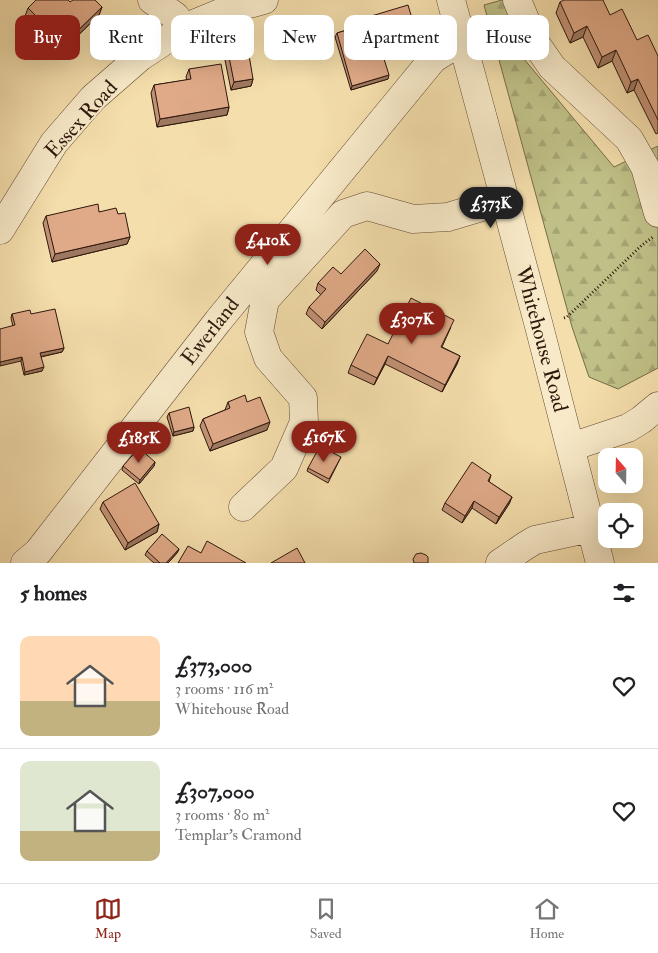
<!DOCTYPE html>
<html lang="en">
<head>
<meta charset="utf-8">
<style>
  :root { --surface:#fff; --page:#f2f2f2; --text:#202124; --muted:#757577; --line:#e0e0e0; --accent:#8f2418 }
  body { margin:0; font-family:"IM FELL Double Pica",serif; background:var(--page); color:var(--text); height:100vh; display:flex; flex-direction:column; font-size:19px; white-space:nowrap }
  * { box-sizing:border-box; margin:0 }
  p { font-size:16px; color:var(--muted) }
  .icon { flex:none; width:28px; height:28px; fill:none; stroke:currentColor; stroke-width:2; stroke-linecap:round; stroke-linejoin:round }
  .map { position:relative; height:563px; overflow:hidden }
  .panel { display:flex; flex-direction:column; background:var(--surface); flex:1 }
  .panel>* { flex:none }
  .top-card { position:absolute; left:15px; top:15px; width:629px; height:45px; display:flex; gap:10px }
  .needle { width:32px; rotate:340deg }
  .fabs { position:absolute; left:598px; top:448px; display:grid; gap:10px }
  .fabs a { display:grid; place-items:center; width:45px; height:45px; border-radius:10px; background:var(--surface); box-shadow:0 5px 20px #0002; font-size:25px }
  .price { position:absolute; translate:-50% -42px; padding:0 11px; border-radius:18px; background:var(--accent); color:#fff; font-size:16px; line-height:32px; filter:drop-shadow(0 1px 2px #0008) }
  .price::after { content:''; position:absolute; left:50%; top:30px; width:15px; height:11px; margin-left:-8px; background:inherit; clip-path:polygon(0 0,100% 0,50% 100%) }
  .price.on { background:#222; color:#fff }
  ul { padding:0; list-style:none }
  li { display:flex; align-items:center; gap:15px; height:125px; padding:0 20px }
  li+li { border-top:1px solid var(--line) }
  li span { display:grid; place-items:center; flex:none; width:140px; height:100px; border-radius:10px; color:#555 }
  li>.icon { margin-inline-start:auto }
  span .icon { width:60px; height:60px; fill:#fffc; stroke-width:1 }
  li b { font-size:21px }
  h2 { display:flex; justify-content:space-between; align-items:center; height:60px; padding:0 20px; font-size:21px }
  .pill { padding:0 18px; border-radius:10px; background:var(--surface); box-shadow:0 5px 20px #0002; font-size:18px; line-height:45px }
  .pill.on { background:var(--accent); color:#fff }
  .tab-bar { display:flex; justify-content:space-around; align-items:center; height:70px; border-top:1px solid var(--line); background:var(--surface); font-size:14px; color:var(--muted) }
  .tab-bar a { display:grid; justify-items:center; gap:2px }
  .tab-bar .on { color:var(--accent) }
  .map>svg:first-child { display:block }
  .forest { fill:url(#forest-firs); stroke:#766c4a }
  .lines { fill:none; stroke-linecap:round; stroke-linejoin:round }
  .minor-casing { stroke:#604935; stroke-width:29 }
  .path { stroke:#2e170d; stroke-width:3; stroke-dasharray:1 2.5; stroke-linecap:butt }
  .minor { stroke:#f8eac9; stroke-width:28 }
  .wall { fill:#c19275; stroke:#2e170d }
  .shaded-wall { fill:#9d775f; stroke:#2e170d }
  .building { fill:#e0aa88; stroke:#2e170d }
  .labels { text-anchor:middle; stroke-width:4; stroke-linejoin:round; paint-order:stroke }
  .street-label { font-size:21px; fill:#2e170d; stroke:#f8eac9 }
</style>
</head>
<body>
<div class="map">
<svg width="658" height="563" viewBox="0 0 658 563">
  <defs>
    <pattern id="forest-firs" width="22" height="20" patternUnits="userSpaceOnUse" patternTransform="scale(1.25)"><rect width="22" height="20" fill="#bfc087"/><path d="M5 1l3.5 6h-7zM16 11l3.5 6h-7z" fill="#a4a473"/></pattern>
  </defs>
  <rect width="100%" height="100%" fill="#f4deac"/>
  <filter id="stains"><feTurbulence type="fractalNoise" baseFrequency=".004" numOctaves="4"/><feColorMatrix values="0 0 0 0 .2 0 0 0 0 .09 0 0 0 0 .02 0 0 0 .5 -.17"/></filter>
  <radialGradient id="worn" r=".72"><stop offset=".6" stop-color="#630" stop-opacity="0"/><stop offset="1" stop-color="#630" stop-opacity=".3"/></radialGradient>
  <path class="forest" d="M502,0H505L514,47L614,167L658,146V368L618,389L589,377L572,327L484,5Z"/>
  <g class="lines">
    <g class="minor-casing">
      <path id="minor" d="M152,0L175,16L184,28
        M451,0L539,326L600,563
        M517,0L534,41L552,67L629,139L645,167L658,213
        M0,230L54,143L93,98L140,57L184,28L230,9L264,0
        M571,447L628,428L641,420L658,406
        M243,507L284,468L304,422L303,398L268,358L259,332L265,300L343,214L367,206L413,219L448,217L505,200
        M25,563L38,552L218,321L433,59L463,40
        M500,563L525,546L535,540L591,528"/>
    </g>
    <path class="path" d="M564,318L567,317L642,245L653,237"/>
    <use href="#minor" class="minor"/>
  </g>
  <path class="wall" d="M70,2L102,7L99,15L61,52L25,16L28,8Z
    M560,2L610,15L637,40L658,56V133L656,134L634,90L627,93L612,61L598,68L583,37L570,43L556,13Z
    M368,17L414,25L413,29L378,40L388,79L351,90L335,37L337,33L367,24V21Z
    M228,52L253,79L251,86L231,90L225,60Z
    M189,69L229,107L227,115L157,127L151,93L154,85L187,80L186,77Z
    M99,212L118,214L130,237L127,244L52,262L43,223L46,216Z
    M377,271L322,329L306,314L309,307L321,295L316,290L318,283Z
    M12,314H31L64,348L62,352L41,357L42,371L24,375L11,318Z
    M451,327L442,347L460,356L457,364L442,392L385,364L374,385L348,373L351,365L388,344Z
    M228,402H247L267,430L210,451L200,426L203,419L225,410Z
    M169,413L194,427L193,431L173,436L167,417Z
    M341,457L328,483L307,471L308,468Z
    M155,462L154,466L139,484L122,470L123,466Z
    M491,475L489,482L512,497L509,504L496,524L472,508L462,523L442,510L445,503Z
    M103,502L159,524L157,532L125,550L100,509Z
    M179,549L177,553L168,563H154L145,555L147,551Z"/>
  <path class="shaded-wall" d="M102,7L99,15L61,52L64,44Z
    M414,25L413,29L376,40L377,36Z
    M587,26L583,37L570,43L574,33Z
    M616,50L612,61L598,68L602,57Z
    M389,75L388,79L351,90L352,86Z
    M253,79L251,86L231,90L234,82Z
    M638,79L634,90L627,93L631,82Z
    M229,107L227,115L157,127L160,119Z
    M130,237L127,244L52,262L55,254Z
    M380,264L377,271L322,329L325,322Z
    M64,348L62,352L39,357L40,353Z
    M388,356L385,364L374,385L377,378Z
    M460,356L457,364L442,392L445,385Z
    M22,357L21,361L0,366V362Z
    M44,367L42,371L24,375L25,372Z
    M270,422L267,430L210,451L213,444Z
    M194,427L193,431L173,436L174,432Z
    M155,462L154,466L139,484L140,480Z
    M512,497L509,504L496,524L499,517Z
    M474,501L472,508L462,523L465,516Z
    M159,524L157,532L125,550L128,543Z
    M179,549L177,553L168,563H166Z"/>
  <path class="building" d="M36,0H68L70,2L73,0H95L102,7L64,44L28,8Z
    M564,0H603L610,15L622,9L637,40L648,35L658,56V120L638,79L631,82L616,50L602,57L587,26L574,33L560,2Z
    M408,5L414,25L377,36L389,75L352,86L337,33L370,23L368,17Z
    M248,49L253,79L234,82L228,52Z
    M221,64L229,107L160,119L154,85L191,79L189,69Z
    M98,204L99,212L116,208L118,214L125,213L130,237L55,254L46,216Z
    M365,249L380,264L325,322L309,307L326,289L318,283L333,267L341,274Z
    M411,298L454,320L441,347L460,356L445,385L388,356L377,378L351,365L367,334L388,344Z
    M55,309L64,348L40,353L44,367L25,372L22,357L0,362V329L15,325L12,314L30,310L31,314Z
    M245,395L247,402L260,397L270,422L213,444L203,419L230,408L228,402Z
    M189,407L194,427L174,432L169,413Z
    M320,446L341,457L329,479L308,468Z
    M139,448L155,462L140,480L123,466Z
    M472,462L491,475L488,481L512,497L499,517L474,501L465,516L445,503Z
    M135,483L159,524L128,543L103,502Z
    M162,534L179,549L166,563H160L147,551Z
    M207,541L246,563H178L188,546L201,553Z
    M297,548L305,563H271Z
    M421,553L426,555L428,557V563H414L413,559L416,554Z"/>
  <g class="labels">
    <g class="street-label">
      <text transform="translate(81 119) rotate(-48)" y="7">Essex Road</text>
      <text transform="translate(210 331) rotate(-52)" y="7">Ewerland</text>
      <text transform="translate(542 339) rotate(75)" y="7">Whitehouse Road</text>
    </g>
  </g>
  <rect width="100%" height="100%" filter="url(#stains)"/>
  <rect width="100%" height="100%" fill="url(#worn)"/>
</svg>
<div class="fabs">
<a><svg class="needle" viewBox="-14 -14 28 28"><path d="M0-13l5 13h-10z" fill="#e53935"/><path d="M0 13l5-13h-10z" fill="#757577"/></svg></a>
<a><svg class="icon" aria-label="locate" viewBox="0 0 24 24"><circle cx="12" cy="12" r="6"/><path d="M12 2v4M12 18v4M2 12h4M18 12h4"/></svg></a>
</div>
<b class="price on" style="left:491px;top:229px">£373K</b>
<b class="price" style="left:268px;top:266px">£410K</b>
<b class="price" style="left:412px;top:345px">£307K</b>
<b class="price" style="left:324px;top:463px">£167K</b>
<b class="price" style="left:139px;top:464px">£185K</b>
<div class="top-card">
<a class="pill on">Buy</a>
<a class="pill">Rent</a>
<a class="pill">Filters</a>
<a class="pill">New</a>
<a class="pill">Apartment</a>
<a class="pill">House</a>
</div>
</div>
<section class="panel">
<h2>5 homes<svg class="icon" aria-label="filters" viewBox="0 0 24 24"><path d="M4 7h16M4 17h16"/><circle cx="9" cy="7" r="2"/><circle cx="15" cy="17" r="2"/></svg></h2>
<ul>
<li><span style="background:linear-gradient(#ffd9b3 65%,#c2b280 0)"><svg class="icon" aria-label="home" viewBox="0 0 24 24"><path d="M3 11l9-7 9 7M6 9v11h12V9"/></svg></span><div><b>£373,000</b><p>3 rooms · 116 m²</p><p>Whitehouse Road</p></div><svg class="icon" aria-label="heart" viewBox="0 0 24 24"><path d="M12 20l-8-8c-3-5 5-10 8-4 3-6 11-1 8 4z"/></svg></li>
<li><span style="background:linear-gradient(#dfe7d0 70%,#c2b280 0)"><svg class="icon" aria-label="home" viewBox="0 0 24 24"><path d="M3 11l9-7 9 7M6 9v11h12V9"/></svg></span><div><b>£307,000</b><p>3 rooms · 80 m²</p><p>Templar's Cramond</p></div><svg class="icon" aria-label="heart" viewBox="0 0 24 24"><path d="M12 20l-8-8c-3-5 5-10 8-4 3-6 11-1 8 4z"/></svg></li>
</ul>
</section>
<nav class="tab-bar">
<a class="on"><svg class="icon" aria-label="map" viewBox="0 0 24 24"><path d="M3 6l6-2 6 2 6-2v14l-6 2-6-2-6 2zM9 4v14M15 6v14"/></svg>Map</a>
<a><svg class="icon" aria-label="saved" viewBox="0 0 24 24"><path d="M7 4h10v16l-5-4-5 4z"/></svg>Saved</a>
<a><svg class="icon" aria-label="home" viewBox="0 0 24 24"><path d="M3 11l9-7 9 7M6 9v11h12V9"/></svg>Home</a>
</nav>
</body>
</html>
